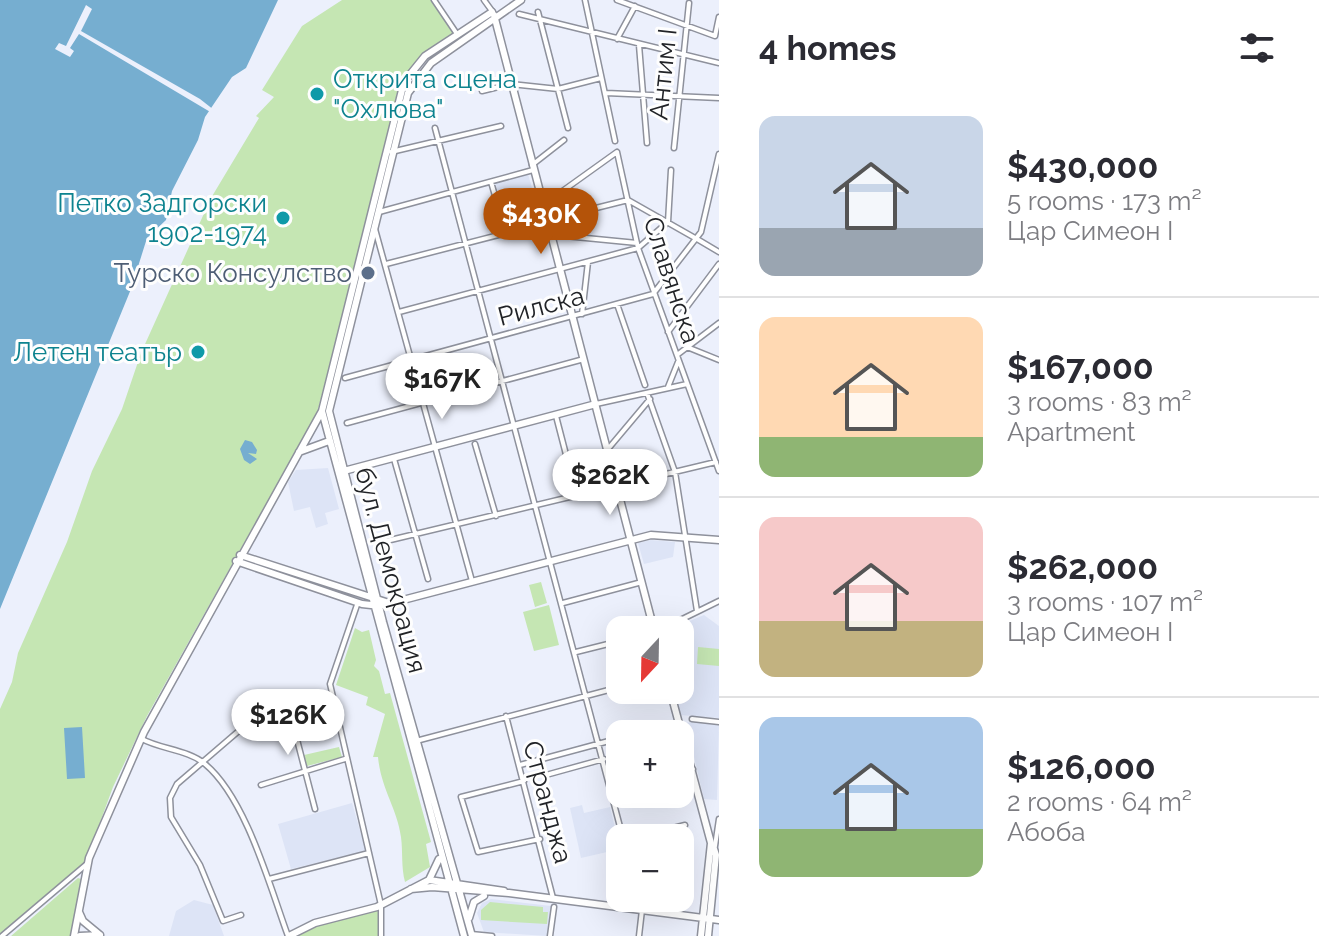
<!DOCTYPE html>
<html lang="en">
<head>
<meta charset="utf-8">
<style>
  :root { --surface:#fff; --page:#f2f2f3; --text:#2b2b33; --muted:#7c7c81; --line:#e1e1e2; --accent:#b45309 }
  body { margin:0; font-family:Raleway,sans-serif; background:var(--page); color:var(--text); height:100vh; display:flex; flex-direction:column; font-size:30px; white-space:nowrap }
  * { box-sizing:border-box; margin:0 }
  p { font-size:26px; color:var(--muted) }
  .icon { flex:none; width:44px; height:44px; fill:none; stroke:currentColor; stroke-width:2; stroke-linecap:round; stroke-linejoin:round }
  .map { position:relative; flex:1; overflow:hidden }
  .drawer { display:flex; flex-direction:column; background:var(--surface); width:600px }
  .drawer>* { flex:none }
  .needle { width:52px; rotate:202deg }
  .buttons { position:absolute; left:606px; top:616px; display:grid; gap:16px }
  .buttons a { display:grid; place-items:center; width:88px; height:88px; border-radius:16px; background:var(--surface); box-shadow:0 8px 32px #0002; font-size:40px }
  .price { position:absolute; translate:-50% -68px; padding:0 18px; border-radius:28px; background:#fff; color:#222; font-size:26px; line-height:52px; filter:drop-shadow(0 2px 4px #0008) }
  .price::after { content:''; position:absolute; left:50%; top:48px; width:24px; height:18px; margin-left:-12px; background:inherit; clip-path:polygon(0 0,100% 0,50% 100%) }
  .price.current { background:var(--accent); color:#fff }
  ul { padding:0; list-style:none }
  li { display:flex; align-items:center; gap:24px; height:200px; padding:0 40px }
  li+li { border-top:2px solid var(--line) }
  li span { display:grid; place-items:center; flex:none; width:224px; height:160px; border-radius:16px; color:#555 }
  li>.icon { margin-inline-start:auto }
  span .icon { width:96px; height:96px; fill:#fffc; stroke-width:1 }
  li b { font-size:34px }
  h2 { display:flex; justify-content:space-between; align-items:center; height:96px; padding:0 40px; font-size:34px }
  main { display:flex; flex:1; min-height:0 }
  .map>svg:first-child { display:block }
  .built { fill:#dde4f6 }
  .green { fill:#c5e6b3 }
  .water { fill:#76aed0 }
  .pier { fill:#ecf0fc }
  .lines { fill:none; stroke-linecap:round; stroke-linejoin:round }
  .street-casing { stroke:#8e919c; stroke-width:7 }
  .secondary-casing { stroke:#8e919c; stroke-width:9 }
  .street { stroke:#fff; stroke-width:4 }
  .secondary { stroke:#fff; stroke-width:6 }
  .culture-dot { fill:#0f9aa8; stroke:#fefefe; stroke-width:3 }
  .service-dot { fill:#5c6f8a; stroke:#fefefe; stroke-width:3 }
  .labels { text-anchor:middle; stroke-width:6; stroke-linejoin:round; paint-order:stroke }
  .street-label { font-size:26px; fill:#212327; stroke:#fefefe }
  .culture-label { font-size:26px; fill:#0d838f; stroke:#fefefe; text-anchor:end }
  .service-label { font-size:26px; fill:#4e5e75; stroke:#fefefe; text-anchor:end }
</style>
</head>
<body>
<main>
<div class="map">
<svg width="719" height="936" viewBox="0 0 719 936">
  <rect width="100%" height="100%" fill="#ecf0fc"/>
  <path class="built" d="M528,174L540,216L507,225L495,183Z
    M328,468L339,509L325,513L328,524L316,528L310,507L294,511L288,482L296,470Z
    M650,540L675,542L673,557L644,564L638,543Z
    M704,615L719,626V718L680,715L674,690H680V630H668Z
    M691,722L719,725L717,800L704,799L686,723Z
    M352,803L366,851L291,869L278,824Z
    M582,805L584,813L610,807L620,849L581,858L570,808Z
    M491,899L551,906L547,936L484,932L477,913L482,903Z
    M194,900L213,905L224,936H169L176,911Z"/>
  <path class="green" d="M342,0H432L454,33C429,50 409,64 397,93L365,237L317,413L147,716L113,787L84,866L0,936V709L12,682L18,653L67,542L92,471L122,409L141,353L211,198L259,118L256,116L274,97L262,90L302,26Z
    M541,582L547,603L535,607L529,585Z
    M549,605L559,645L534,651L523,612Z
    M355,628L362,632L369,630L376,660L374,666L379,671L385,694L390,693L431,842L426,844L430,867L405,882C401,866 403,853 401,837C397,808 381,789 378,757H373L385,714L366,705L368,697L336,685Z
    M698,647L719,649V666L697,664Z
    M339,747L342,757L307,766L304,755Z
    M78,878L81,879L71,936H11Z
    M490,902L543,907V912H548L547,924L481,920V910Z
    M381,905V936H289L295,931Z"/>
  <path class="water" d="M0,0H278L246,68L232,77L205,117L198,140L172,191L166,220L147,238L131,289L0,609Z
    M245,440L252,442L257,450L256,454L248,453L257,459L250,464L244,460L240,449Z
    M82,727L85,778L67,779L64,728Z"/>
  <path class="pier" d="M86,5L92,9L81,31L200,99L214,110L212,113L79,34L70,48L74,51L70,57L55,49L59,43L66,46Z"/>
  <g class="lines">
    <g class="street-casing">
      <path id="street" d="M434,0L457,34
        M484,0L492,11
        M585,0L615,141
        M617,0L715,36L719,17
        M538,12L568,128
        M519,14L719,63
        M617,39L635,6
        M639,45L647,143
        M482,91L511,84L558,89L601,78
        M606,93L719,98
        M435,128L623,838
        M674,148L689,3
        M391,152L501,126
        M532,165L564,140
        M491,182L506,233
        M543,205L617,152L638,248L719,471
        M379,212L533,170
        M552,219L628,200L695,238
        M375,229L472,581
        M697,239L719,252
        M386,264L514,231L637,243
        M653,294L701,232L719,154
        M617,304L645,385
        M399,312L638,248L668,222L671,170
        M582,314L588,262
        M668,332L719,264
        M687,347L719,360
        M677,355L719,323
        M345,378L653,294
        M668,387L678,362
        M647,393L675,472L697,611
        M596,404L687,384
        M556,416L577,497
        M347,423L584,359
        M475,444L496,516
        M608,449L650,399
        M394,459L428,579
        M382,542L716,462
        M358,602L330,684L381,905V936
        M563,603L642,582
        M660,630L719,601
        M576,652L620,641
        M277,698L295,732L315,809
        M278,698L312,707L332,700
        M506,716L553,898
        M692,719L719,722
        M635,734L678,723
        M142,739C160,749 189,750 205,764C246,798 270,887 288,936
        M416,741L620,687
        M520,765L620,738
        M680,773L693,769
        M546,775L604,759
        M524,781L461,797L478,852L540,839
        M261,785L345,759
        M634,838L685,825
        M715,846L719,819
        M269,879L369,853
        M241,915L223,921L200,865L171,817L170,798L177,784L277,698
        M471,934L492,936
        M2,936L88,863
        M550,936L554,907
        M639,936L642,910L639,898"/>
    </g>
    <g class="secondary-casing">
      <path id="secondary" d="M494,15L654,630
        M299,452L329,441
        M340,472L596,404
        M240,555L389,603
        M236,561L362,604L380,606L651,535L719,540
        M670,690L711,843L701,936
        M429,880L439,859
        M411,889L432,887L509,893L719,920
        M79,912L83,921L100,935
        M469,918L474,902L484,896
        M74,936L89,858L144,732L322,411
        M80,936L100,935
        M289,936L315,923L377,907L429,880L504,891
        M464,936L322,411L404,82L425,56L492,12
        M472,936L383,622L329,411L408,93L431,63L521,0
        M708,936L716,855L713,846"/>
    </g>
    <use href="#street" class="street"/>
    <use href="#secondary" class="secondary"/>
  </g>
  <g class="culture-dot">
    <circle cx="317" cy="94" r="8"/>
    <circle cx="283" cy="218" r="8"/>
    <circle cx="198" cy="352" r="8"/>
  </g>
  <circle class="service-dot" cx="368" cy="273" r="8"/>
  <g class="labels">
    <g class="street-label">
      <text transform="translate(663 74) rotate(-84)" y="9">Антим I</text>
      <text transform="translate(672 280) rotate(72)" y="9">Славянска</text>
      <text transform="translate(541 306) rotate(-15)" y="9">Рилска</text>
      <text transform="translate(391 570) rotate(75)" y="9">бул. Демокрация</text>
      <text transform="translate(548 802) rotate(75)" y="9">Странджа</text>
    </g>
    <g class="culture-label">
      <text x="333" y="88" text-anchor="start">Открита сцена<tspan x="333" dy="30">"Охлюва"</tspan></text>
      <text x="267" y="212">Петко Задгорски<tspan x="267" dy="30">1902-1974</tspan></text>
      <text x="182" y="361">Летен театър</text>
    </g>
    <g class="service-label">
      <text x="352" y="282">Турско Консулство</text>
    </g>
  </g>
</svg>
<div class="buttons">
<a><svg class="needle" viewBox="-14 -14 28 28"><path d="M0-13l5 13h-10z" fill="#e53935"/><path d="M0 13l5-13h-10z" fill="#7c7c81"/></svg></a>
<a>+</a>
<a>−</a>
</div>
<b class="price current" style="left:541px;top:256px">$430K</b>
<b class="price" style="left:442px;top:421px">$167K</b>
<b class="price" style="left:610px;top:517px">$262K</b>
<b class="price" style="left:288px;top:757px">$126K</b>
</div>
<section class="drawer">
<h2>4 homes<svg class="icon" aria-label="filters" viewBox="0 0 24 24"><path d="M4 7h16M4 17h16"/><circle cx="9" cy="7" r="2"/><circle cx="15" cy="17" r="2"/></svg></h2>
<ul>
<li><span style="background:linear-gradient(#c9d6e8 70%,#9aa5b1 0)"><svg class="icon" aria-label="home" viewBox="0 0 24 24"><path d="M3 11l9-7 9 7M6 9v11h12V9"/></svg></span><div><b>$430,000</b><p>5 rooms · 173 m²</p><p>Цар Симеон I</p></div></li>
<li><span style="background:linear-gradient(#ffd9b3 75%,#8fb573 0)"><svg class="icon" aria-label="home" viewBox="0 0 24 24"><path d="M3 11l9-7 9 7M6 9v11h12V9"/></svg></span><div><b>$167,000</b><p>3 rooms · 83 m²</p><p>Apartment</p></div></li>
<li><span style="background:linear-gradient(#f6c9c9 65%,#c2b280 0)"><svg class="icon" aria-label="home" viewBox="0 0 24 24"><path d="M3 11l9-7 9 7M6 9v11h12V9"/></svg></span><div><b>$262,000</b><p>3 rooms · 107 m²</p><p>Цар Симеон I</p></div></li>
<li><span style="background:linear-gradient(#a9c7e8 70%,#8fb573 0)"><svg class="icon" aria-label="home" viewBox="0 0 24 24"><path d="M3 11l9-7 9 7M6 9v11h12V9"/></svg></span><div><b>$126,000</b><p>2 rooms · 64 m²</p><p>Абоба</p></div></li>
</ul>
</section>
</main>
</body>
</html>
